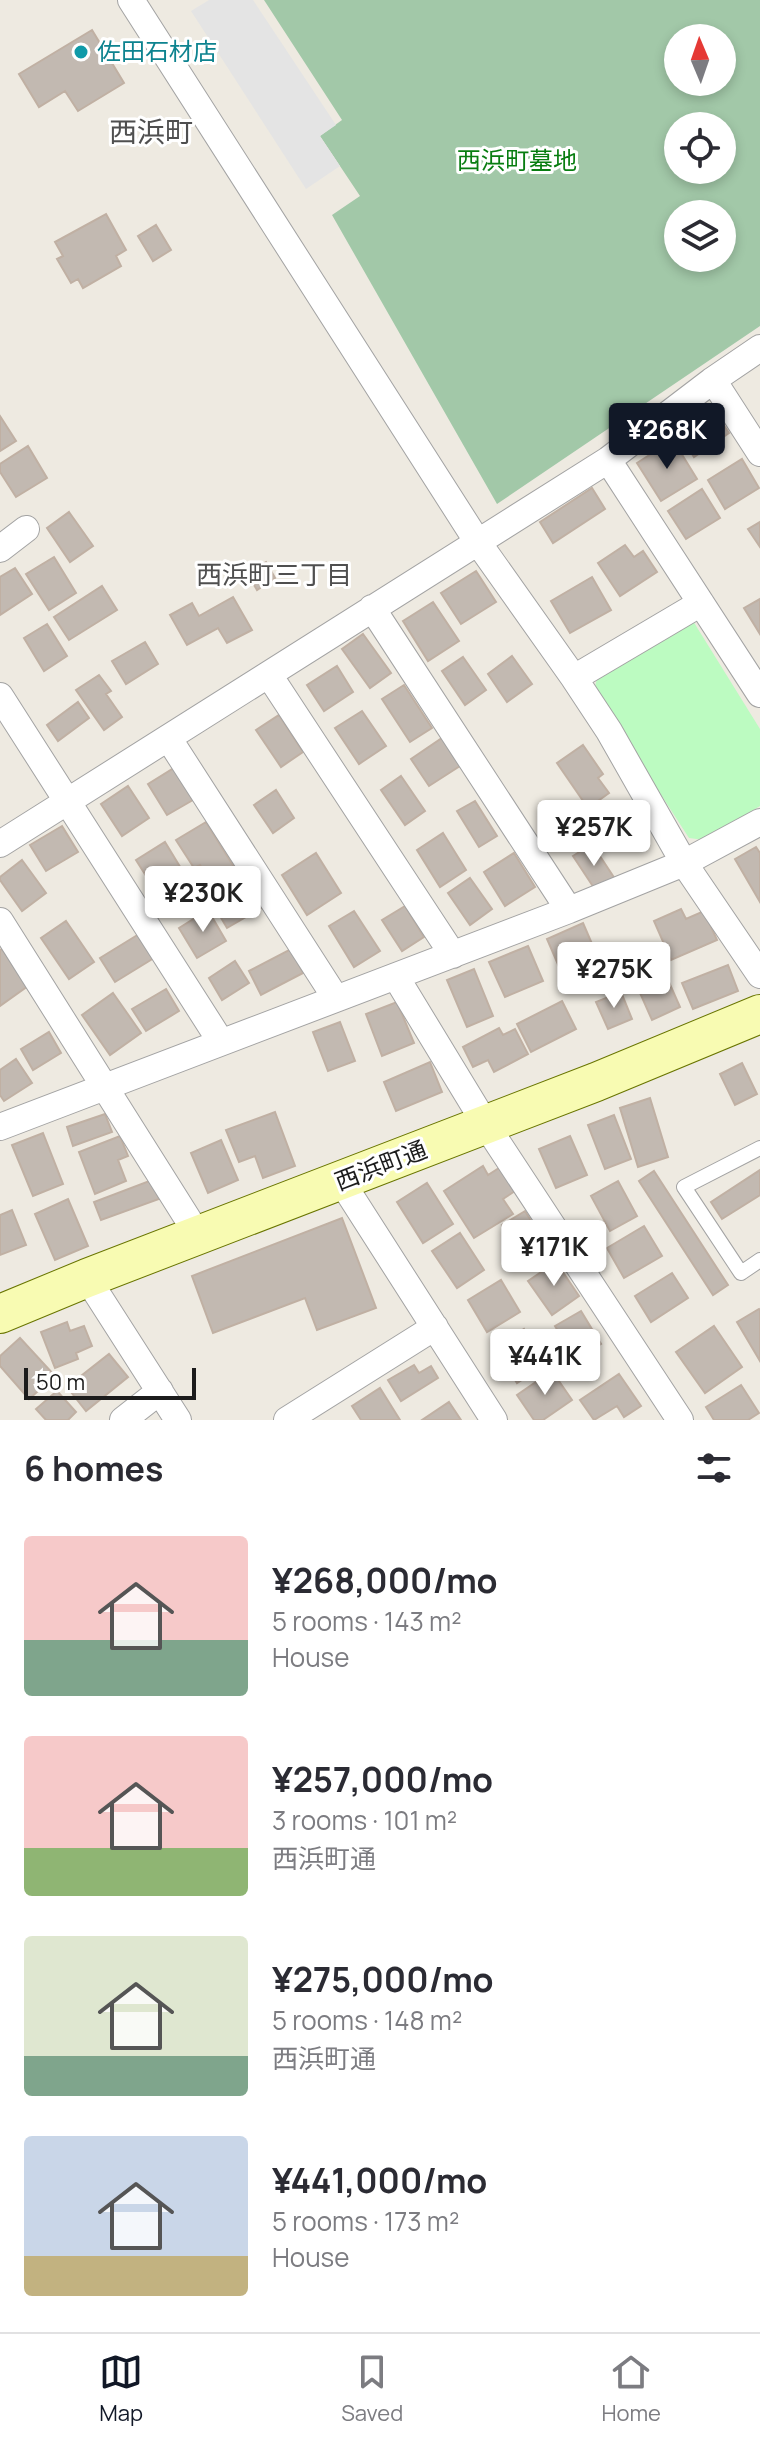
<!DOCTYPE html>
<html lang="en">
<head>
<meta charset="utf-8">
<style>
  :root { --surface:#fff; --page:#f2f2f3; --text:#2b2b33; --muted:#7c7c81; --line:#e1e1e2; --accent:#111827 }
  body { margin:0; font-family:Manrope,"Noto Sans JP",sans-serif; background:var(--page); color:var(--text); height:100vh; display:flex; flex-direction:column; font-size:30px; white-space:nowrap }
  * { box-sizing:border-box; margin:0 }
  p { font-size:26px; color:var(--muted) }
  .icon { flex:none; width:44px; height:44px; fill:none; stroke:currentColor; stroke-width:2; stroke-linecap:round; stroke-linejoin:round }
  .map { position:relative; height:1420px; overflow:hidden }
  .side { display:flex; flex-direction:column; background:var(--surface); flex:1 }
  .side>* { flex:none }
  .needle { width:52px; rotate:358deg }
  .controls { position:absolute; left:664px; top:24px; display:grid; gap:16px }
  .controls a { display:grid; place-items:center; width:72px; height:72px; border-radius:50%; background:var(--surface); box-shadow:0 4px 12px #0003; font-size:40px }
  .scale { position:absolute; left:24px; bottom:20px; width:172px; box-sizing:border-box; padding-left:8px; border:4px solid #1c1c1c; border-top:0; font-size:22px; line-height:28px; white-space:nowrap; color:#1c1c1c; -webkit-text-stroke:6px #fff; paint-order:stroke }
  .price { position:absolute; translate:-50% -68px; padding:0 18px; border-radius:8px; background:#fff; color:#222; font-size:26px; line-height:52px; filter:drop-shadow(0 2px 4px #0008) }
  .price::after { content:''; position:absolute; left:50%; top:48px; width:24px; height:18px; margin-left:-12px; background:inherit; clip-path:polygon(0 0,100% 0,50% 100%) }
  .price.active { background:var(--accent); color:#fff }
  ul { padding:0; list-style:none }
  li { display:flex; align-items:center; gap:24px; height:200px; padding:0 24px }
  li span { display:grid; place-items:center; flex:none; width:224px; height:160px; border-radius:8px; color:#555 }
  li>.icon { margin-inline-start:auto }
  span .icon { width:96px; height:96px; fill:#fffc; stroke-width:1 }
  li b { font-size:34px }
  h2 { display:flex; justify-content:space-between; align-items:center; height:96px; padding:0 24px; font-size:34px }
  .dock { display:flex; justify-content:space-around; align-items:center; height:112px; border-top:2px solid var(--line); background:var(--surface); font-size:22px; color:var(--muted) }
  .dock a { display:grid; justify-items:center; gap:4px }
  .dock .active { color:var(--accent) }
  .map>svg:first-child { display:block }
  .cemetery { fill:#a2c8a8; fill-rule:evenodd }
  .park { fill:#bcfbc1 }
  .parking { fill:#e4e4e4 }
  .building { fill:#c2b9b1; stroke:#c0b0a3; stroke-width:2 }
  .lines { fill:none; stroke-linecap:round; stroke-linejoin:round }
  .lane-casing { stroke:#a3a3a3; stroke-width:16 }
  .street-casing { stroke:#a3a3a3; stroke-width:28 }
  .secondary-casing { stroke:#697501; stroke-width:40 }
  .lane { stroke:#fff; stroke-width:14 }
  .street { stroke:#fff; stroke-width:26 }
  .secondary { stroke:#f8fbb2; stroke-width:38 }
  .culture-dot { fill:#0f9aa8; stroke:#fff; stroke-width:3 }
  .labels { text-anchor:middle; stroke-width:6; stroke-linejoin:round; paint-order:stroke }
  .culture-label { font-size:24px; fill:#0d838f; stroke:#fff; text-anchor:start }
  .park-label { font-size:24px; fill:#087d11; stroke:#fff }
  .street-label { font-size:24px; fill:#1c1c1c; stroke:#fff }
  .neighbourhood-label { font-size:26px; fill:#4f4f4f; stroke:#fff }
  .quarter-label { font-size:28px; fill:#4f4f4f; stroke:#fff }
</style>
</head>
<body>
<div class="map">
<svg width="760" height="1420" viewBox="0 0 760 1420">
  <rect width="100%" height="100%" fill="#eeeae1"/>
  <path class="cemetery" d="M264,0H760V326L497,504L332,215L360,196L320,136L342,120ZM678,38H722V82H678ZM678,126H722V170H678ZM678,214H722V258H678Z"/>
  <path class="park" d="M693,621L760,729V806L704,840L689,838L594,691L599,670Z"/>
  <path class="parking" d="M209,0H253L336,125L320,136L340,166L306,189L191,11Z"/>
  <path class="building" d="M92,30L124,83L78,111L65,91L39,107L19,74Z
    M106,214L126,250L116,256L121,266L83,288L78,279L71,283L57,259L63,256L55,242Z
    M156,225L171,250L153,261L138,236Z
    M710,405L729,433L694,457L676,429Z
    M0,416L16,441L0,451Z
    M673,440L697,479L661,501L637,463Z
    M28,446L47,478L16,497L0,472V464Z
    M742,459L759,488L725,509L708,480Z
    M592,488L605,509L553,543L540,522Z
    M702,489L720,518L686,539L668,511Z
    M69,512L93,546L70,562L47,528Z
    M760,522V547L748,529Z
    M625,545L634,557L643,551L657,572L620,596L598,563Z
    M54,557L76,593L49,610L26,574Z
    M266,562L275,578L257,590L247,573Z
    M15,568L32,594L0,615V577Z
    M476,571L496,602L461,624L441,593Z
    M592,577L611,610L570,633L551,601Z
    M102,586L117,610L69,640L54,617Z
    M233,597L252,630L227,643L218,628L187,645L170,615L192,603L199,616Z
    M760,599V634L744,608Z
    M433,602L459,641L428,661L403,621Z
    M47,624L67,656L44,671L24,638Z
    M363,634L391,673L370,688L342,649Z
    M145,642L158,664L126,684L112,661Z
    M512,656L532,684L507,702L488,674Z
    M463,657L486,690L465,705L442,671Z
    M337,666L353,692L324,711L307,685Z
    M99,675L111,691L106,694L122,717L104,730L76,690Z
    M404,685L432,728L410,742L382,699Z
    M78,702L89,718L58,741L47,725Z
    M362,711L386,746L359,764L335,728Z
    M279,715L303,752L281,767L256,730Z
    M442,738L460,766L429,786L411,759Z
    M583,745L603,774L598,778L609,793L588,808L557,763Z
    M174,768L193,800L167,815L148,784Z
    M401,776L425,811L405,825L381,790Z
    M128,786L149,818L122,836L101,804Z
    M276,790L294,818L273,833L254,805Z
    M475,801L497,836L479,847L457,811Z
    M621,803L636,827L604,848L588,824Z
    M206,822L234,867L210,881L200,865L194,868L176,840Z
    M62,826L78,852L46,871L30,845Z
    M443,833L466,870L440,887L417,850Z
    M165,842L185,875L157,893L136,860Z
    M592,844L615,879L596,891L573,856Z
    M756,847L760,853V902L735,859Z
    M316,853L341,893L307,915L282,875Z
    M514,853L535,887L505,906L484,872Z
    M22,860L46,893L22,911L0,880V877Z
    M470,878L492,909L470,925L448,893Z
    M248,883L263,907L227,928L213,904Z
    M405,906L424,937L402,951L382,920Z
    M681,909L686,919L704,911L717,940L671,960L654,921Z
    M208,910L226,941L197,958L179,928Z
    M354,911L380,951L354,967L329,926Z
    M66,921L94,962L69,979L41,938Z
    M583,923L605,974L569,990L547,939Z
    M139,934L154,958L115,982L100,958Z
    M528,946L543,981L505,997L489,962Z
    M2,949L28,986L0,1006V950Z
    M291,949L303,973L261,995L249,971Z
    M235,961L249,983L222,1000L209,978Z
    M661,964L680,1007L652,1020L633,977Z
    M728,965L738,991L693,1009L682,983Z
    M474,969L493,1016L467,1027L447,980Z
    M166,989L179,1011L146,1031L132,1009Z
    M621,992L632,1019L608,1029L596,1002Z
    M113,993L141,1033L110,1055L82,1015Z
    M562,1001L576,1029L531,1052L517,1024Z
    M397,1002L414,1043L382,1056L366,1014Z
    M340,1022L355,1061L328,1071L313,1032Z
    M499,1028L503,1035L515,1029L528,1054L494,1072L488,1060L473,1067L463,1047Z
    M49,1032L61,1053L33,1070L21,1049Z
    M16,1059L32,1083L4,1101L0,1095V1070Z
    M430,1062L442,1092L396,1111L384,1082Z
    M742,1063L757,1094L735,1105L720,1074Z
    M650,1098L668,1157L638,1167L620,1108Z
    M275,1112L295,1166L263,1178L255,1156L239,1162L226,1130Z
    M105,1114L112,1132L73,1146L67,1127Z
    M614,1115L631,1159L605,1169L588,1125Z
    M43,1133L63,1184L33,1196L12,1145Z
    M120,1136L128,1156L118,1160L126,1181L95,1194L79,1152Z
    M570,1136L587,1175L556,1188L539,1149Z
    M221,1140L238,1180L208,1193L191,1153Z
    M483,1166L488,1175L502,1166L518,1189L503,1199L513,1214L474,1238L444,1191Z
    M760,1170V1195L722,1219L711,1202Z
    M654,1171L728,1285L713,1295L639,1181Z
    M152,1180L159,1199L101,1220L94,1202Z
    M618,1181L637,1216L610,1231L591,1196Z
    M427,1183L453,1224L423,1243L397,1202Z
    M68,1199L88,1246L55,1260L35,1214Z
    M12,1210L26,1245L0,1255V1215Z
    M525,1211L547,1247L523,1261L502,1225Z
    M342,1218L376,1308L317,1330L305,1298L213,1333L192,1276Z
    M644,1226L662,1256L624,1278L607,1248Z
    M460,1233L484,1270L457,1288L432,1251Z
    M556,1262L579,1296L552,1315L528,1281Z
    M672,1273L688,1298L651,1322L635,1296Z
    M501,1280L520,1312L487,1332L468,1300Z
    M759,1309L760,1310V1361L737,1322Z
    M581,1311L601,1344L575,1359L555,1326Z
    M67,1322L70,1331L84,1326L92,1346L76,1353L78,1359L55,1368L41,1332Z
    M714,1326L742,1367L705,1393L676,1352Z
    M524,1329L546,1364L517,1383L495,1348Z
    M20,1338L55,1376L29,1399L0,1366V1356Z
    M109,1354L128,1377L86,1411L67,1387Z
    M414,1365L419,1373L431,1366L438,1378L401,1401L388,1380Z
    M552,1371L572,1400L543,1420H534L517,1395Z
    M619,1374L641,1406L624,1417L617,1406L594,1420L580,1400Z
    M741,1385L759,1413L748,1420H714L706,1407Z
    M380,1388L400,1420H361L352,1406Z
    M57,1391L76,1412L68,1420H46L36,1409Z
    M449,1402L461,1420H422Z"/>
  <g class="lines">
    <g class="lane-casing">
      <path id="lane" d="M760,1148L684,1187L741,1273L760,1260"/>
    </g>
    <g class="street-casing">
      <path id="street" d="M131,0L477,541L574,678L609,731L684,863L760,975
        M713,380L760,453
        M608,460L760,694
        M0,549L26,529
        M372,608L569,910
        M269,675L453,955
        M574,678L701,603
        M0,696L221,1042
        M169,739L335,997
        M0,844L608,460L713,380L760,348
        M0,921L198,1235
        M396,977L486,1125L680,1420
        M0,1127L569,910L684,863L760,822
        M341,1181L494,1420
        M87,1278L178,1420
        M123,1420L160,1391
        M287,1420L435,1327"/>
    </g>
    <g class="secondary-casing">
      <path id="secondary" d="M0,1314L87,1278L596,1082L760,1014"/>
    </g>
    <use href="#lane" class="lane"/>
    <use href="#street" class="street"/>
    <use href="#secondary" class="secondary"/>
  </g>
  <circle class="culture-dot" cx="81" cy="52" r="8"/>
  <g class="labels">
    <g class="culture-label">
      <text x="97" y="60">佐田石材店</text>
    </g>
    <g class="park-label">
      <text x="517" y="169">西浜町墓地</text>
    </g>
    <g class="street-label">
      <text transform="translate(381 1166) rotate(-21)" y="8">西浜町通</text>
    </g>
    <g class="neighbourhood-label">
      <text x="274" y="584">西浜町三丁目</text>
    </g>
    <g class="quarter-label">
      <text x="151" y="142">西浜町</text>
    </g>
  </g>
</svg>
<div class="controls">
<a><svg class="needle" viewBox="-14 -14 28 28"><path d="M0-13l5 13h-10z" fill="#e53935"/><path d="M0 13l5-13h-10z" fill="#7c7c81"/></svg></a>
<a><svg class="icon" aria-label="locate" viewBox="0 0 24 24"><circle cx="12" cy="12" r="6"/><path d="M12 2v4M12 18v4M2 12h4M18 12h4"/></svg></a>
<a><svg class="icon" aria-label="layers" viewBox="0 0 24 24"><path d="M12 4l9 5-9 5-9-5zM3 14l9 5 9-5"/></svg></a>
</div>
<div class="scale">50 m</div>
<b class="price active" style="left:667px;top:471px">¥268K</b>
<b class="price" style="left:594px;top:868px">¥257K</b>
<b class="price" style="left:203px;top:934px">¥230K</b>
<b class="price" style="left:614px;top:1010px">¥275K</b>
<b class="price" style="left:554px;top:1288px">¥171K</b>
<b class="price" style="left:545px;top:1397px">¥441K</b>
</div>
<section class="side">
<h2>6 homes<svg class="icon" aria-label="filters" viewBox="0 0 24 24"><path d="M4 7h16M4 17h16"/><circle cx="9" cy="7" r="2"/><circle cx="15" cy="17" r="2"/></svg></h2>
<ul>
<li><span style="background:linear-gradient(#f6c9c9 65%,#7fa58c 0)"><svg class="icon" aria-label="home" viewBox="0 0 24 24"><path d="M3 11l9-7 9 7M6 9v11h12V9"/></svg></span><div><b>¥268,000/mo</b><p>5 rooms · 143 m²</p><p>House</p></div></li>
<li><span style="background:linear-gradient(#f6c9c9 70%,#8fb573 0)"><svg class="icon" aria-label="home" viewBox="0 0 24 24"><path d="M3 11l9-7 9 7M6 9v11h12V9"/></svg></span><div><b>¥257,000/mo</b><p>3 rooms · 101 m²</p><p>西浜町通</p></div></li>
<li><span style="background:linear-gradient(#dfe7d0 75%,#7fa58c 0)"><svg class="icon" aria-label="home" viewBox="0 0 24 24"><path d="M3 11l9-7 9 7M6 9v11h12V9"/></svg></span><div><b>¥275,000/mo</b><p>5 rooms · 148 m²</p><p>西浜町通</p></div></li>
<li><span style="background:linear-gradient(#c9d6e8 75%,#c2b280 0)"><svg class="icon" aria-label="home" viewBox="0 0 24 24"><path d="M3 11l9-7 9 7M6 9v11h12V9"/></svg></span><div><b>¥441,000/mo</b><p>5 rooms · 173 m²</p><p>House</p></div></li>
</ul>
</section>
<nav class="dock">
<a class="active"><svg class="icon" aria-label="map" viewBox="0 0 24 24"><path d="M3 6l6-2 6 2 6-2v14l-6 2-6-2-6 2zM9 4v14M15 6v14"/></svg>Map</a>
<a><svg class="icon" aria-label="saved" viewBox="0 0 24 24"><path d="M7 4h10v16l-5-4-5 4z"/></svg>Saved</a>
<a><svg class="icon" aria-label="home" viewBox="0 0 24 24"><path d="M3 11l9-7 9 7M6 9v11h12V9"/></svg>Home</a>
</nav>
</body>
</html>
